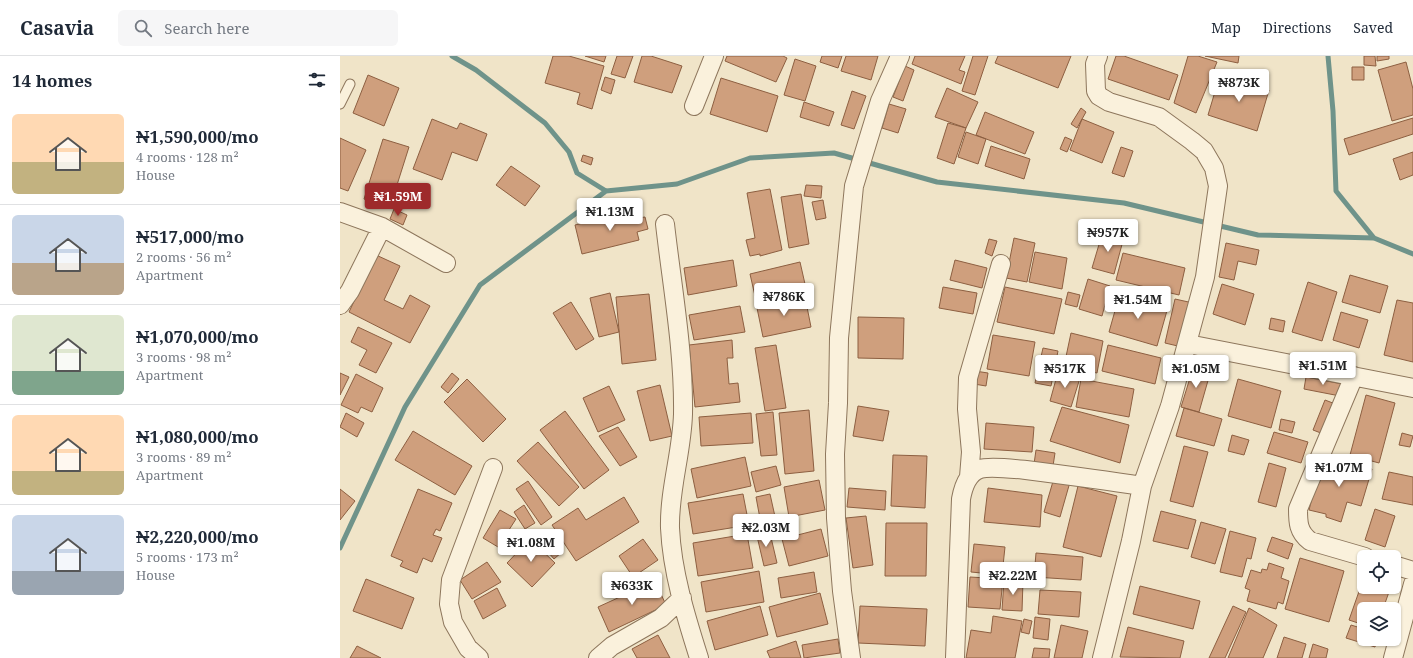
<!DOCTYPE html>
<html lang="en">
<head>
<meta charset="utf-8">
<style>
  :root { --surface:#fff; --page:#f6f6f7; --text:#1f2937; --muted:#747a83; --line:#e0e1e3; --accent:#9e2a2b }
  body { margin:0; font-family:"Noto Serif",serif; background:var(--page); color:var(--text); height:100vh; display:flex; flex-direction:column; font-size:15px; white-space:nowrap }
  * { box-sizing:border-box; margin:0 }
  p { font-size:13px; color:var(--muted) }
  .icon { flex:none; width:22px; height:22px; fill:none; stroke:currentColor; stroke-width:2; stroke-linecap:round; stroke-linejoin:round }
  .map { position:relative; flex:1; overflow:hidden }
  .sheet { display:flex; flex-direction:column; background:var(--surface); width:340px }
  .sheet>* { flex:none }
  .controls { position:absolute; left:1017px; top:494px; display:grid; gap:8px }
  .controls a { display:grid; place-items:center; width:44px; height:44px; border-radius:6px; background:var(--surface); box-shadow:0 1px 3px #0004; font-size:20px }
  .price { position:absolute; translate:-50% -34px; padding:0 9px; border-radius:4px; background:#fff; color:#222; font-size:13px; line-height:26px; filter:drop-shadow(0 1px 2px #0008) }
  .price::after { content:''; position:absolute; left:50%; top:24px; width:12px; height:9px; margin-left:-6px; background:inherit; clip-path:polygon(0 0,100% 0,50% 100%) }
  .price.selected { background:var(--accent); color:#fff }
  ul { padding:0; list-style:none }
  li { display:flex; align-items:center; gap:12px; height:100px; padding:0 12px }
  li+li { border-top:1px solid var(--line) }
  li span { display:grid; place-items:center; flex:none; width:112px; height:80px; border-radius:6px; color:#555 }
  li>.icon { margin-inline-start:auto }
  span .icon { width:48px; height:48px; fill:#fffc; stroke-width:1 }
  li b { font-size:17px }
  h2 { display:flex; justify-content:space-between; align-items:center; height:48px; padding:0 12px; font-size:17px }
  header { display:flex; align-items:center; gap:24px; box-sizing:border-box; height:56px; padding:0 20px; background:var(--surface); border-bottom:1px solid var(--line) }
  header strong { font-size:19px }
  nav { display:flex; gap:22px; margin-inline-start:auto; font-size:14px }
  .search { width:280px; height:36px; background:var(--page); display:flex; align-items:center; gap:10px; box-sizing:border-box; padding:0 14px; border-radius:6px; color:var(--muted); font-size:15px }
  main { display:flex; flex:1; min-height:0 }
  .map>svg:first-child { display:block }
  .lines { fill:none; stroke-linecap:round; stroke-linejoin:round }
  .stream { stroke:#6f938a; stroke-width:5 }
  .building { fill:#cf9f7d; stroke:#8d5f41 }
  .service-casing { stroke:#8d765c; stroke-width:11 }
  .minor-casing { stroke:#8d765c; stroke-width:20 }
  .service { stroke:#faf1dc; stroke-width:9 }
  .minor { stroke:#faf1dc; stroke-width:18 }
</style>
</head>
<body>
<header>
<strong>Casavia</strong>
<div class="search"><svg class="icon" aria-label="search" viewBox="0 0 24 24"><circle cx="10" cy="10" r="6"/><path d="M15 15l6 6"/></svg>Search here</div>
<nav><a>Map</a><a>Directions</a><a>Saved</a></nav>
</header>
<main>
<section class="sheet">
<h2>14 homes<svg class="icon" aria-label="filters" viewBox="0 0 24 24"><path d="M4 7h16M4 17h16"/><circle cx="9" cy="7" r="2"/><circle cx="15" cy="17" r="2"/></svg></h2>
<ul>
<li><span style="background:linear-gradient(#ffd9b3 60%,#c2b280 0)"><svg class="icon" aria-label="home" viewBox="0 0 24 24"><path d="M3 11l9-7 9 7M6 9v11h12V9"/></svg></span><div><b>₦1,590,000/mo</b><p>4 rooms · 128 m²</p><p>House</p></div></li>
<li><span style="background:linear-gradient(#c9d6e8 60%,#b9a48a 0)"><svg class="icon" aria-label="home" viewBox="0 0 24 24"><path d="M3 11l9-7 9 7M6 9v11h12V9"/></svg></span><div><b>₦517,000/mo</b><p>2 rooms · 56 m²</p><p>Apartment</p></div></li>
<li><span style="background:linear-gradient(#dfe7d0 70%,#7fa58c 0)"><svg class="icon" aria-label="home" viewBox="0 0 24 24"><path d="M3 11l9-7 9 7M6 9v11h12V9"/></svg></span><div><b>₦1,070,000/mo</b><p>3 rooms · 98 m²</p><p>Apartment</p></div></li>
<li><span style="background:linear-gradient(#ffd9b3 70%,#c2b280 0)"><svg class="icon" aria-label="home" viewBox="0 0 24 24"><path d="M3 11l9-7 9 7M6 9v11h12V9"/></svg></span><div><b>₦1,080,000/mo</b><p>3 rooms · 89 m²</p><p>Apartment</p></div></li>
<li><span style="background:linear-gradient(#c9d6e8 70%,#9aa5b1 0)"><svg class="icon" aria-label="home" viewBox="0 0 24 24"><path d="M3 11l9-7 9 7M6 9v11h12V9"/></svg></span><div><b>₦2,220,000/mo</b><p>5 rooms · 173 m²</p><p>House</p></div></li>
</ul>
</section>
<div class="map">
<svg width="1073" height="602" viewBox="0 0 1073 602">
  <rect width="100%" height="100%" fill="#f0e4c8"/>
  <g class="lines">
    <path class="stream" d="M112,0L136,14L205,67L229,96L237,117L266,135L337,128L410,102L494,97L597,126L784,147L918,179L1034,182L1073,198
      M988,0L993,55L996,135L1034,182
      M0,492L65,351L140,229L266,135"/>
  </g>
  <path class="building" d="M213,0H229L264,10L252,53L237,48L240,37L205,27Z
    M245,0H266L264,6Z
    M277,0H293L285,22L271,18Z
    M302,0H311L342,10L332,37L294,26Z
    M387,0H443L447,2L436,26L385,5Z
    M482,0H502L498,12L480,6Z
    M506,0H538L531,24L501,15Z
    M575,0H625L619,14L625,16L621,28L572,8Z
    M633,0H648L635,39L622,35Z
    M658,0H731L718,32L655,7Z
    M776,0H784L838,19L829,44L768,23Z
    M848,0H858L877,6L856,57L834,47Z
    M865,0H899L898,7Z
    M1024,0H1035L1036,10L1024,9Z
    M1037,0H1049V3L1037,5Z
    M455,3L476,10L465,45L444,39Z
    M1066,6L1073,33V59L1052,65L1038,14Z
    M565,10L574,14L563,45L553,41Z
    M1012,11H1024V24H1012Z
    M28,19L59,32L44,70L13,57Z
    M880,19L929,34L917,75L868,59Z
    M265,21L275,24L271,38L261,34Z
    M381,22L438,40L427,76L370,58Z
    M607,32L638,46L626,72L595,61Z
    M512,35L526,40L514,73L501,69Z
    M464,46L494,56L489,70L460,61Z
    M549,48L566,53L558,77L542,72Z
    M741,52L746,56L737,72L731,68Z
    M645,56L694,76L685,98L636,79Z
    M1073,62V78L1009,99L1004,83Z
    M92,63L117,73L120,67L147,78L137,105L112,96L102,124L73,113Z
    M742,63L774,76L762,107L730,94Z
    M608,67L626,72L614,108L597,102Z
    M626,76L646,83L638,108L618,101Z
    M725,81L732,84L727,96L720,93Z
    M0,82L26,94L8,135L0,132Z
    M43,83L69,91L50,151L24,143Z
    M651,90L690,103L684,123L645,110Z
    M781,91L793,95L784,121L772,117Z
    M1073,96V119L1060,124L1053,103Z
    M243,99L253,102L251,109L241,105Z
    M171,110L200,130L185,150L156,129Z
    M466,129L482,130L481,142L464,140Z
    M430,133L442,194L420,200V198L410,200L406,184L415,182L407,137Z
    M461,138L469,188L449,192L441,141Z
    M483,144L486,162L476,164L472,146Z
    M54,153L67,159L63,169L50,163Z
    M295,154L298,162L305,161L308,173L297,176L299,184L242,198L235,169Z
    M763,175L784,181L774,218L752,212Z
    M674,182L695,187L687,226L666,222Z
    M649,183L657,185L652,200L645,197Z
    M886,187L919,194L916,209L898,205L894,224L879,221Z
    M695,196L727,202L722,233L689,226Z
    M783,197L845,212L839,239L776,224Z
    M36,199L60,210L44,244L63,253L70,239L90,250L70,287L9,256Z
    M393,204L397,230L348,239L344,212Z
    M615,204L647,212L642,232L610,224Z
    M460,206L465,228L415,240L410,218Z
    M1010,219L1048,230L1040,257L1002,246Z
    M748,223L770,230L762,260L739,253Z
    M968,226L997,236L982,285L952,276Z
    M882,228L914,238L905,269L873,258Z
    M603,231L637,237L633,258L599,252Z
    M665,231L722,243L714,278L657,266Z
    M728,236L740,239L737,251L725,248Z
    M270,237L279,276L259,281L250,242Z
    M780,237L828,251L817,290L769,276Z
    M309,238L316,304L282,308L276,241Z
    M465,241L471,271L423,281L417,252Z
    M835,243L853,247L842,291L825,287Z
    M1057,244L1073,247V306L1044,299Z
    M231,246L254,283L236,294L213,257Z
    M400,250L405,276L354,284L349,259Z
    M1001,256L1028,264L1019,292L993,284Z
    M518,261L564,262L563,303L518,302Z
    M931,262L945,265L943,276L929,273Z
    M18,271L52,287L36,317L19,309L27,294L11,286Z
    M731,277L763,285L757,317L724,310Z
    M653,279L695,286L689,320L647,313Z
    M392,284L393,302H387L389,328L398,327L400,346L355,351L349,289Z
    M436,289L446,352L425,355L415,292Z
    M768,289L821,302L815,328L762,315Z
    M703,292L718,295L711,330L695,327Z
    M854,309L871,314L859,356L841,351Z
    M635,315L648,317L646,330L634,328Z
    M718,316L740,322L731,351L710,345Z
    M0,317L9,321L0,339Z
    M112,317L119,323L108,337L101,331Z
    M16,318L43,332L32,356L21,351L18,357L1,349Z
    M966,321L1002,328L1000,340L964,333Z
    M127,323L166,363L143,386L104,346Z
    M741,323L794,333L789,361L736,351Z
    M898,323L941,335L931,372L888,360Z
    M320,329L332,380L310,385L297,335Z
    M269,330L285,364L258,376L243,342Z
    M1026,339L1055,347L1039,407L1010,399Z
    M985,344L998,349L986,379L973,374Z
    M518,350L549,355L543,385L513,380Z
    M722,351L789,369L780,407L710,385Z
    M844,352L882,363L874,390L836,380Z
    M469,354L474,415L445,418L439,357Z
    M225,355L269,414L244,433L200,374Z
    M433,356L437,399L421,400L416,358Z
    M6,357L24,367L17,381L0,371Z
    M411,357L413,387L361,390L359,361Z
    M941,363L955,366L952,377L939,374Z
    M646,367L694,371L692,396L644,393Z
    M278,371L297,401L280,410L259,380Z
    M73,375L132,410L115,439L55,404Z
    M934,376L968,386L961,407L927,397Z
    M1062,377L1073,380L1070,391L1059,389Z
    M892,379L909,384L904,399L888,395Z
    M198,386L239,431L219,450L177,405Z
    M844,390L868,396L853,451L830,445Z
    M696,394L715,397L713,410L694,408Z
    M553,399L587,400L585,452L551,450Z
    M983,399L1004,404L1001,413L1011,415L1013,408L1032,413L1021,450L1007,446L1001,466L986,461V458L969,454Z
    M405,401L411,430L357,442L351,413Z
    M929,407L946,412L936,451L918,446Z
    M436,410L441,429L416,436L411,416Z
    M1049,416L1073,421V449L1042,443Z
    M714,422L730,426L720,461L704,456Z
    M479,424L485,454L449,461L444,431Z
    M188,425L212,461L201,469L176,433Z
    M738,430L777,440L761,501L723,491Z
    M509,432L546,435L545,454L507,451Z
    M648,432L702,439L700,471L644,466Z
    M0,433L15,445L0,464Z
    M78,433L112,447L100,475L96,473L93,479L102,482L92,506L83,502L77,517L60,510L63,505L51,500Z
    M403,438L409,469L353,478L348,447Z
    M430,438L436,465L421,468L416,441Z
    M284,441L299,466L236,505L212,469L238,452L246,464Z
    M184,449L195,467L185,473L174,456Z
    M1035,453L1055,460L1045,491L1025,484Z
    M160,454L176,463L158,491L143,482Z
    M821,455L856,464L848,493L813,485Z
    M526,460L533,509L513,512L506,462Z
    M861,466L886,473L875,508L851,501Z
    M546,467H587L586,520H545Z
    M429,473L437,507L424,510L416,476Z
    M481,473L488,500L449,510L442,483Z
    M890,475L916,482L911,503L907,502L902,521L880,516Z
    M205,476L222,496L214,503L197,483Z
    M407,478L413,512L358,520L353,487Z
    M932,481L953,488L948,503L927,495Z
    M190,483L215,507L192,531L167,507Z
    M303,483L318,504L293,521L279,500Z
    M634,488L665,491L662,519L631,516Z
    M696,497L743,501L741,524L694,521Z
    M960,502L1004,515L989,566L945,553Z
    M147,506L161,526L132,543L120,524Z
    M929,507L944,512L941,522L949,525L943,548L938,546L936,553L907,545L910,534L905,532L911,514L921,517L922,513L927,514Z
    M419,515L424,546L366,556L361,526Z
    M474,516L477,536L441,542L438,522Z
    M630,521L663,523L660,553L628,551Z
    M26,523L74,542L62,573L13,555Z
    M664,524L683,525L682,555L662,554Z
    M1023,524L1024,531L1050,533L1043,553H1024V569L1009,564Z
    M315,525L326,549L269,576L258,551Z
    M800,530L860,545L853,573L793,558Z
    M157,532L166,550L143,563L134,545Z
    M700,534L741,536L739,561L698,558Z
    M480,537L488,568L437,581L429,551Z
    M420,550L428,579L375,594L367,565Z
    M520,550L587,553L585,590L518,587Z
    M893,550L906,556L885,602H869Z
    M909,552L937,569L923,602H888Z
    M653,560L682,565L675,602H626L631,574L651,577Z
    M695,561L710,563L708,584L693,582Z
    M684,563L692,565L689,578L681,576Z
    M721,569L748,575L742,602H714Z
    M1011,569L1024,573V583H1037L1035,591L1006,582Z
    M788,571L844,585L840,602L780,601Z
    M318,579L330,602H297L292,593Z
    M944,581L966,588L962,602H937Z
    M498,583L500,597L464,602L462,589Z
    M456,585L461,602H430L427,595Z
    M973,588L988,593L986,602H969Z
    M17,590L41,602H10Z
    M694,592L710,593L709,602H692Z"/>
  <g class="lines">
    <g class="service-casing">
      <path id="service" d="M0,48L10,28"/>
    </g>
    <g class="minor-casing">
      <path id="minor" d="M758,0L755,8L756,35L759,40L769,46L819,61L852,85L864,95L874,112L878,130L865,221L830,350L802,430L791,485L762,602
        M354,50L374,0
        M0,156L42,171L106,207
        M325,168C332,230 344,295 343,358C342,396 329,434 330,472C332,516 346,561 359,602
        M0,249L10,235L42,171
        M848,288L1073,332
        M1014,320L958,453C958,466 958,476 970,485L1025,501
        M629,421L631,396L627,353L628,322L661,208
        M1054,509L1073,515
        M139,602L128,592L113,566L109,548L111,524L153,412
        M258,602L272,590L321,562L342,542
        M511,602L502,535L496,462L495,398L498,347L499,282L514,130L540,45L560,0
        M615,602L621,443C623,432 628,417 640,413C649,410 676,413 686,414C725,419 763,424 802,430
        M1053,602L1073,528"/>
    </g>
    <use href="#service" class="service"/>
    <use href="#minor" class="minor"/>
  </g>
</svg>
<div class="controls">
<a><svg class="icon" aria-label="locate" viewBox="0 0 24 24"><circle cx="12" cy="12" r="6"/><path d="M12 2v4M12 18v4M2 12h4M18 12h4"/></svg></a>
<a><svg class="icon" aria-label="layers" viewBox="0 0 24 24"><path d="M12 4l9 5-9 5-9-5zM3 14l9 5 9-5"/></svg></a>
</div>
<b class="price" style="left:899px;top:47px">₦873K</b>
<b class="price selected" style="left:58px;top:161px">₦1.59M</b>
<b class="price" style="left:270px;top:176px">₦1.13M</b>
<b class="price" style="left:768px;top:197px">₦957K</b>
<b class="price" style="left:444px;top:261px">₦786K</b>
<b class="price" style="left:798px;top:264px">₦1.54M</b>
<b class="price" style="left:983px;top:330px">₦1.51M</b>
<b class="price" style="left:725px;top:333px">₦517K</b>
<b class="price" style="left:856px;top:333px">₦1.05M</b>
<b class="price" style="left:999px;top:432px">₦1.07M</b>
<b class="price" style="left:426px;top:492px">₦2.03M</b>
<b class="price" style="left:191px;top:507px">₦1.08M</b>
<b class="price" style="left:673px;top:540px">₦2.22M</b>
<b class="price" style="left:292px;top:550px">₦633K</b>
</div>
</main>
</body>
</html>
